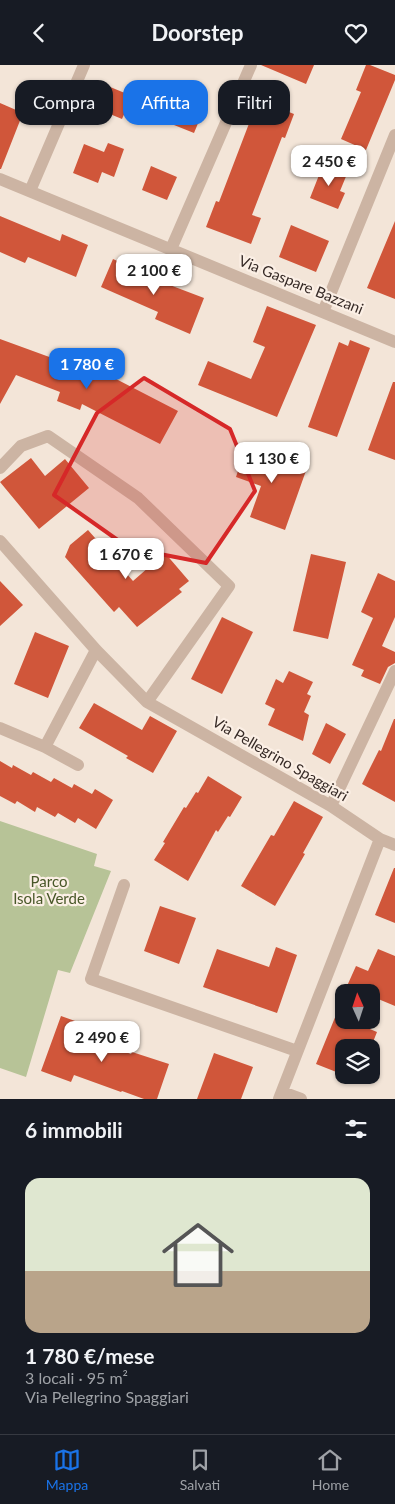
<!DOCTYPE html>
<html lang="it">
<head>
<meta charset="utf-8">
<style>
  :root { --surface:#171b24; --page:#242831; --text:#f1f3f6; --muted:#9ea1a6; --line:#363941; --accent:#1a73e8 }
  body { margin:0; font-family:Lato,sans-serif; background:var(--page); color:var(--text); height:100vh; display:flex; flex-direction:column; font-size:19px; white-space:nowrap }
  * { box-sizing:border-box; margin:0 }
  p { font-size:16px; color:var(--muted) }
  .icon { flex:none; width:28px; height:28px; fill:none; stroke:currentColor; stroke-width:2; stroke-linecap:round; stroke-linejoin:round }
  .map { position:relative; height:1034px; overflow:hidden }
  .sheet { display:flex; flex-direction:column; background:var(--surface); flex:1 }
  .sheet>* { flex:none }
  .hud { position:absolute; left:15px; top:15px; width:365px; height:45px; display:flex; gap:10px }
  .needle { width:32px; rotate:357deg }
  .tools { position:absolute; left:335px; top:919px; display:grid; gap:10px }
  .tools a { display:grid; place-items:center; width:45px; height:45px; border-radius:10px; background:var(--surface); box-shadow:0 1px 4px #0004; font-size:25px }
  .price { position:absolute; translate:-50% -42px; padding:0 11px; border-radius:10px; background:#fff; color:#222; font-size:16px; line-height:32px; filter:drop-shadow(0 1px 2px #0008) }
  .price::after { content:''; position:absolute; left:50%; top:30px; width:15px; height:11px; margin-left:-8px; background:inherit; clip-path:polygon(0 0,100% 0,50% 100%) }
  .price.current { background:var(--accent); color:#fff }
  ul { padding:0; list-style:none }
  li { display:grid; align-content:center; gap:10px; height:265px; padding:0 25px }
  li+li { border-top:1px solid var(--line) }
  li span { display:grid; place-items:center; height:155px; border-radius:15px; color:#555 }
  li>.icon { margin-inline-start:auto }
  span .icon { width:90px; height:90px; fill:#fffc; stroke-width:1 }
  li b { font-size:21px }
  h2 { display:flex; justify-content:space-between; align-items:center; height:60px; padding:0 25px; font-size:21px }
  .tag { padding:0 18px; border-radius:15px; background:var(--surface); box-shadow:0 1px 4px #0004; font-size:18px; line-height:45px }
  .tag.current { background:var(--accent); color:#fff }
  header { display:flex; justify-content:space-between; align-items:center; height:65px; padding:0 25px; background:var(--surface); font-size:22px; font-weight:700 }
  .dock { display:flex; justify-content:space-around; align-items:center; height:70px; border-top:1px solid var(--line); background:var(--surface); font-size:14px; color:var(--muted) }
  .dock a { display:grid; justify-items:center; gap:2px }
  .dock .current { color:var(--accent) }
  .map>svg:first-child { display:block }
  .green { fill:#b7c397 }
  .building { fill:#d0563a }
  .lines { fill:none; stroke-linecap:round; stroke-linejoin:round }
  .minor { stroke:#ccb4a3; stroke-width:12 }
  .marked { fill:#d62828; fill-opacity:0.2; stroke:#d62828; stroke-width:4; stroke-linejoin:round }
  .labels { text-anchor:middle; stroke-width:4.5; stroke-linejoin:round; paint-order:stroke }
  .street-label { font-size:15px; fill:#362a26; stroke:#fbefe5 }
  .park-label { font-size:15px; fill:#485728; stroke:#fbefe5 }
</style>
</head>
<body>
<header><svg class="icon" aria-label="back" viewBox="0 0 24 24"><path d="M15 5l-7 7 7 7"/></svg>Doorstep<svg class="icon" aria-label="heart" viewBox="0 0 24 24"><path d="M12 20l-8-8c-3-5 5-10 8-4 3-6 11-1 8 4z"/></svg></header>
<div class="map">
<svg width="395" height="1034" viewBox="0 0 395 1034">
  <rect width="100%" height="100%" fill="#f3e5d8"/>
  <path class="green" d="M0,756L97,789L94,801L111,806L70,908L58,905L26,1012L0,1003Z"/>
  <path class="building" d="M261,0H314L306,19Z
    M366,0H370L395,10V15L366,85L341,74L361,27L356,25Z
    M103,19L132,31L122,54L93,42Z
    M175,27L206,39L194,68L164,56Z
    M258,35L294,49L285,73L282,72L252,150L261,153L251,179L206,162L216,136L219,137Z
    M0,38L23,48L1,104H0Z
    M108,78L124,84L114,112L102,107L98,118L73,108L84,79L104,87Z
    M323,100L347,109L340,126L345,128L338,144L310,133Z
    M151,101L177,112L167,135L142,125Z
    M0,151L60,176L62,169L88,180L76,212L28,192L25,198L0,187Z
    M395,156V234L367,223Z
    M291,160L329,176L316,207L279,192Z
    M113,194L146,209V211L204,233L190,269L155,254L158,247L101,222Z
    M267,241L316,260L277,352L198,320L208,296L251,314L265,282L253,277Z
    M0,274L85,305L87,299L178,346L160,379L82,339L80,345L57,336L60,327L16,310L0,339Z
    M350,275L370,283L337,372L308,362L339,277L348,281Z
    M393,317H395V395L368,385Z
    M247,378L308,400L285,465L250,452L261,421L236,412Z
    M31,393L45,411L65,394L89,423L39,464L0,417Z
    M88,465L133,516L165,488L189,516L179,524L182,527L137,562L119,542L114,547L65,492L70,480Z
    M311,489L346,497L328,574L293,566Z
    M378,508L395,516V552L382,581L395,587V598L388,602L380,619L361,611L364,605L352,600L373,553L361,547Z
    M0,516L23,540L0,561Z
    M222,552L253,567L222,629L191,614Z
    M35,567L69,581L48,633L14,619Z
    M289,606L313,617L307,629L311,631L304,647L309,650L303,676L268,660L275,644L265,639L276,614L283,618Z
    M94,638L142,665L150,651L177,666L153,708L126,693L128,691L79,663Z
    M394,654H395V737L362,719L379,685L381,686Z
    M326,658L346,669L330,699L312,689Z
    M0,696L12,703L13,700L31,710L33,707L51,717L54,713L72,723L74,719L92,729L95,724L113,735L96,764L78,753L75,758L58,748L55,752L37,742L35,747L17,736L15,739L0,731Z
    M208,711L242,732L230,752L228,751L218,767L216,765L188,816L154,795L165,778L163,777L184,742L186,743L196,727L198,728Z
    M294,736L323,752L303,788L305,789L275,841L241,821L271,770L274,771Z
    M394,803H395V858L375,850Z
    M160,841L196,853L179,899L144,886Z
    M276,882L297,890L277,948L203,922L217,884L269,902Z
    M378,884L395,891V941L371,931V928H362L347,921L356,901L368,906Z
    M336,950L377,967L371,982H344V1010L316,999Z
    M61,951L92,962L88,973L131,989L132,987L169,999L157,1034H144L122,1026L121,1027L74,1010L71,1017L41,1006Z
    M214,988L253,1002L241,1034H197Z"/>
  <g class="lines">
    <path class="minor" d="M0,114L395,277
      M30,126L84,0
      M171,184L251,0
      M323,247L395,70
      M0,403L21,381L48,371L138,433L229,521L147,637
      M0,476L96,585L147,637L331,741L380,774L395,780
      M0,663L45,682L96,585
      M45,682L78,700
      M331,741L395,606
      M124,820L91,914L297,986
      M282,1027L301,1034
      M279,1034L380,774"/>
  </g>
  <path class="marked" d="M144,313L230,364L255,426L206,498L129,483L54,430L97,348Z"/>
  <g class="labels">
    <g class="street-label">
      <text transform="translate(301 220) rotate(22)" y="5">Via Gaspare Bazzani</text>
      <text transform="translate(280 694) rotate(30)" y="5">Via Pellegrino Spaggiari</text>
    </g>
    <g class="park-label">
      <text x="49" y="822">Parco<tspan x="49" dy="17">Isola Verde</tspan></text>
    </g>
  </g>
</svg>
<div class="tools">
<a><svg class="needle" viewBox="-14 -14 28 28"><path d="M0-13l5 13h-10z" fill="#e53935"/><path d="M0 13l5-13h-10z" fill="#9ea1a6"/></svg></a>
<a><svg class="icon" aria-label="layers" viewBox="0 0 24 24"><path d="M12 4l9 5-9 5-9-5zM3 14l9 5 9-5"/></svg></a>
</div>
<b class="price" style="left:329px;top:122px">2 450 €</b>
<b class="price" style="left:154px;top:231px">2 100 €</b>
<b class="price current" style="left:87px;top:325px">1 780 €</b>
<b class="price" style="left:272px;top:419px">1 130 €</b>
<b class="price" style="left:126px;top:515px">1 670 €</b>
<b class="price" style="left:102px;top:998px">2 490 €</b>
<div class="hud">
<a class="tag">Compra</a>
<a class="tag current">Affitta</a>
<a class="tag">Filtri</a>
</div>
</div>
<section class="sheet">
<h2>6 immobili<svg class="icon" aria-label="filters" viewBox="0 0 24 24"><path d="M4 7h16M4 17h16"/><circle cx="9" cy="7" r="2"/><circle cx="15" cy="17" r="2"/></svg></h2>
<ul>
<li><span style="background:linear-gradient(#dfe7d0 60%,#b9a48a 0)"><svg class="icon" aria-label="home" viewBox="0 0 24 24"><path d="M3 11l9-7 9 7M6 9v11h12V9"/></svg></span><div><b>1 780 €/mese</b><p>3 locali · 95 m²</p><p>Via Pellegrino Spaggiari</p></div></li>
</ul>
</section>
<nav class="dock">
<a class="current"><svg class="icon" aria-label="map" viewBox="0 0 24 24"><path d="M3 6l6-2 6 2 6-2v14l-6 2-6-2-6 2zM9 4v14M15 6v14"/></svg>Mappa</a>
<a><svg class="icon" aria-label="saved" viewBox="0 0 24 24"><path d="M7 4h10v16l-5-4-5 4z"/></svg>Salvati</a>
<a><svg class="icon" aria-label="home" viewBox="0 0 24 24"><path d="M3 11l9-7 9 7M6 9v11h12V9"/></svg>Home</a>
</nav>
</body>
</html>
